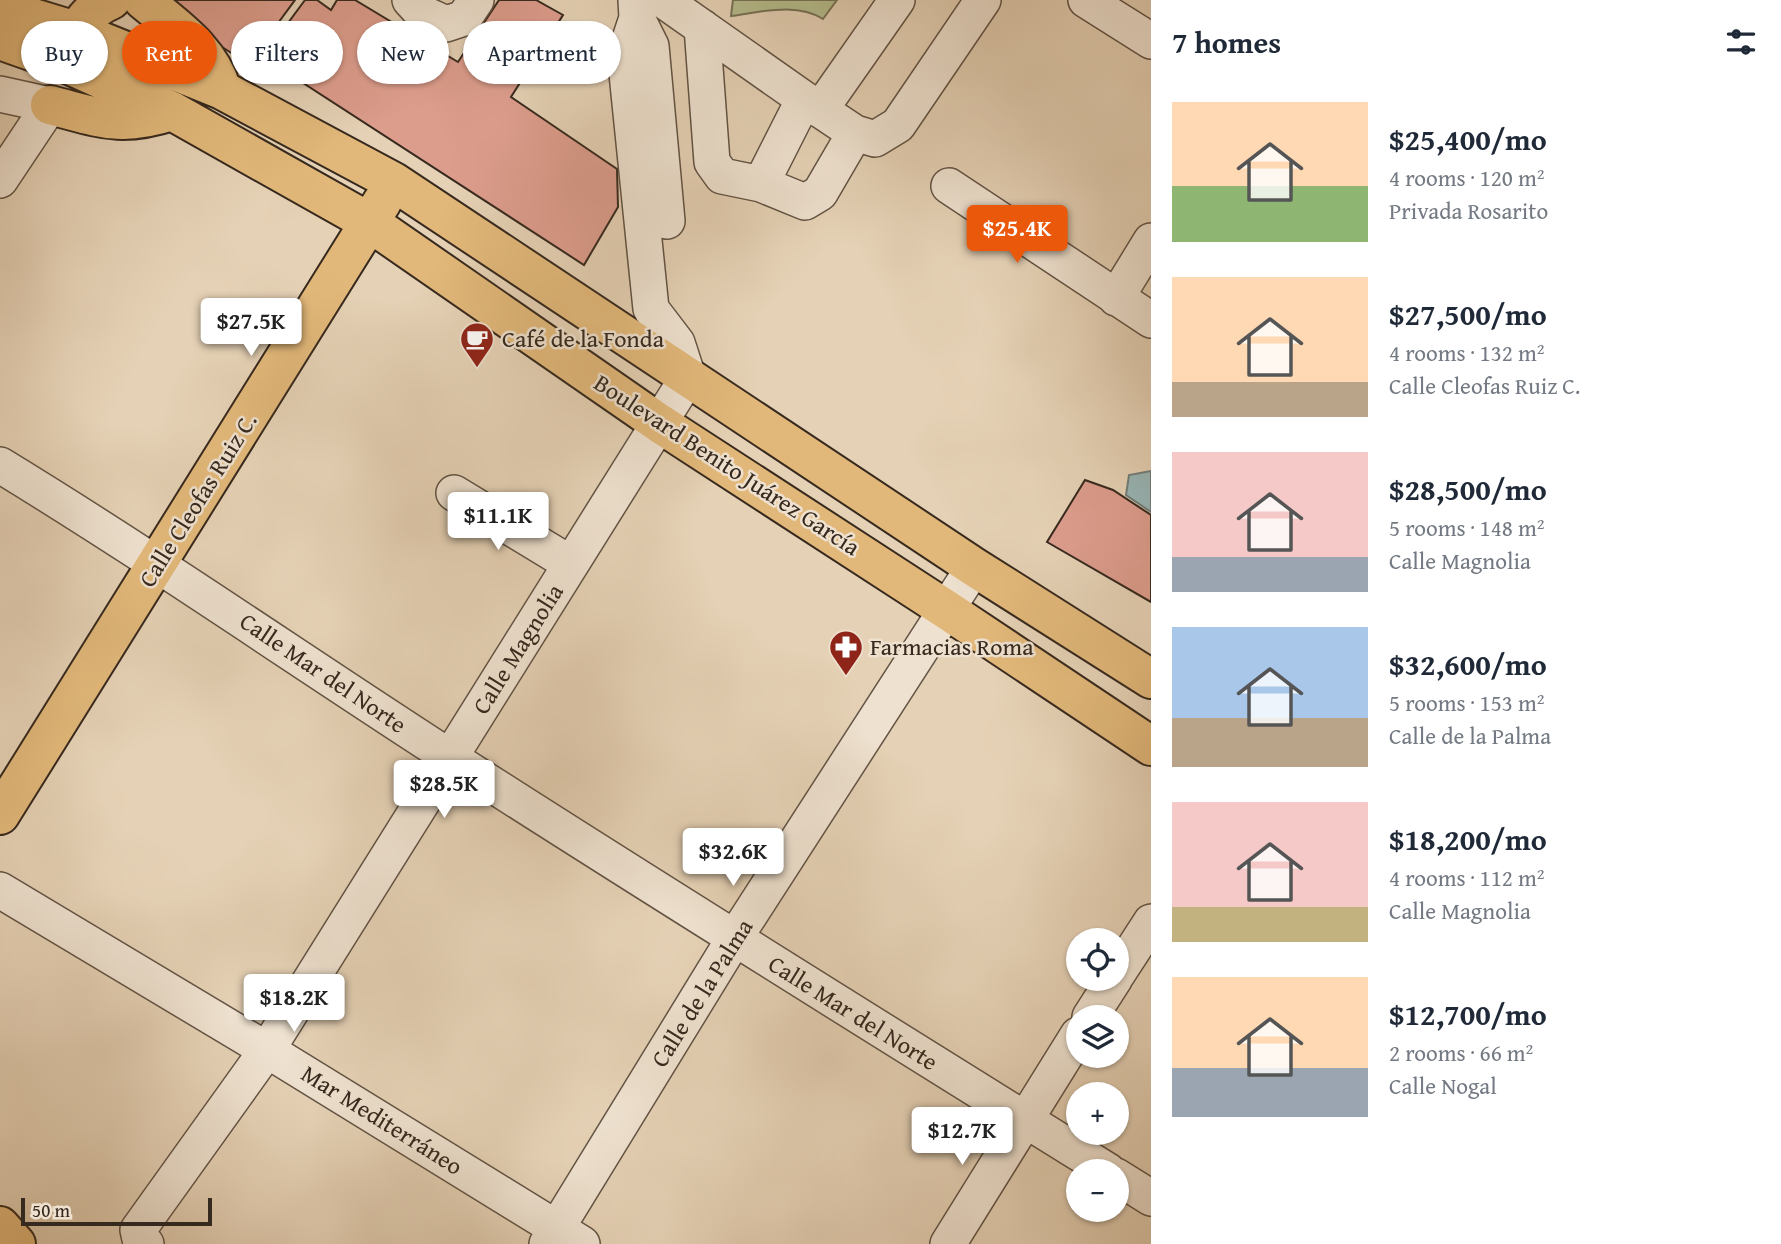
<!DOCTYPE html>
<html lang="en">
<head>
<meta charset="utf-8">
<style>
  :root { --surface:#fff; --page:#f2f2f3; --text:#1f2937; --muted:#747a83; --accent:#ea580c }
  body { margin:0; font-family:"Gentium Book Plus",serif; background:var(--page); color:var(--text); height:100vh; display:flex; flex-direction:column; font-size:26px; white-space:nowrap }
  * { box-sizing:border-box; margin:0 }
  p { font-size:23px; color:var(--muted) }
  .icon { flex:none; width:38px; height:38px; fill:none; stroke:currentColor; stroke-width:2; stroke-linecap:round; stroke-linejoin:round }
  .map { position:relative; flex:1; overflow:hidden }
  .details { display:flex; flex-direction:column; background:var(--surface); width:630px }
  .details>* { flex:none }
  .guide { position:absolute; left:21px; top:21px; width:665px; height:63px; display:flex; gap:14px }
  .buttons { position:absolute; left:1066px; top:928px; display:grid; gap:14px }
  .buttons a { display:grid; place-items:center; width:63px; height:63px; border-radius:50%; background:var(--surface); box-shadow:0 2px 5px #0004; font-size:35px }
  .scale { position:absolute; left:21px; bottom:18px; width:191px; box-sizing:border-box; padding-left:7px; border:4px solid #36291e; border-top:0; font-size:19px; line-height:24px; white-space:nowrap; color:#36291e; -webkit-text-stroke:5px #eee1cf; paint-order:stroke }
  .price { position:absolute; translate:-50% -60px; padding:0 16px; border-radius:7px; background:#fff; color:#222; font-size:23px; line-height:46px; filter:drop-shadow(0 2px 4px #0008) }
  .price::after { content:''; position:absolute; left:50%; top:42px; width:21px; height:16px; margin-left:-10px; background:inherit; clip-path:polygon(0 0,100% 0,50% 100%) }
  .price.active { background:var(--accent); color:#fff }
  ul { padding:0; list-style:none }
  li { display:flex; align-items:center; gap:21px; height:175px; padding:0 21px }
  li span { display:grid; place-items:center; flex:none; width:196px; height:140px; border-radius:0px; color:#555 }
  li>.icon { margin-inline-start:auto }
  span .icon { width:84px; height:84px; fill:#fffc; stroke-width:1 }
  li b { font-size:30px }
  h2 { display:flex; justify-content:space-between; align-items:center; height:84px; padding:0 21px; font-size:30px }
  .pill { padding:0 24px; border-radius:32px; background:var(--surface); box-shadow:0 2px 5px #0004; font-size:24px; line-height:63px }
  .pill.active { background:var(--accent); color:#fff }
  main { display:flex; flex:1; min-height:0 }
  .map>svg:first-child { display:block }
  .green { fill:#b5bc8d; stroke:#767256; stroke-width:2 }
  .water { fill:#98b5b6; stroke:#717d79; stroke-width:2 }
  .building { fill:#dd9d8d; stroke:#36291e; stroke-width:2 }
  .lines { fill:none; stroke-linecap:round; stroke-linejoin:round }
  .minor-casing { stroke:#625344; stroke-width:38 }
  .major-casing { stroke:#36291e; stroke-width:42 }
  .highway-casing { stroke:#36291e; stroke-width:42 }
  .minor { stroke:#eee1cf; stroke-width:35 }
  .major { stroke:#e2b87a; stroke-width:38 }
  .highway { stroke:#e2b87a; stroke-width:38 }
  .labels { text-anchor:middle; stroke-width:5; stroke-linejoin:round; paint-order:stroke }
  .poi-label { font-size:24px; fill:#36291e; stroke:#eee1cf; text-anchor:start }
  .street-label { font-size:24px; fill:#36291e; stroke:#eee1cf }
</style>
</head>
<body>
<main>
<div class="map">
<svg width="1151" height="1244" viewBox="0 0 1151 1244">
  <rect width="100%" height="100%" fill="#e5d1b5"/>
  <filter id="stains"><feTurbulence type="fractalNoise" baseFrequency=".00286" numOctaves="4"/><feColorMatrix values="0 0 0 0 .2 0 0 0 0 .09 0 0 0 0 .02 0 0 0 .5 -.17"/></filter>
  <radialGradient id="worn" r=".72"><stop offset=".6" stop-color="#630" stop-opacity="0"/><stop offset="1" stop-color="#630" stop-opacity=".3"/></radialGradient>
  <path class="green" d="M733,0H837L823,19C797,2 761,12 731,16Z"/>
  <path class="water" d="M1151,471V512L1126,495L1129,475Z"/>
  <path class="building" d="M173,0H295L248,64L175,16Z
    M305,0H317L331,10L337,0H355L458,62L499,0H536L563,15L511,97L617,169L618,207L584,265L263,57Z
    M1085,480L1113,490L1151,515V602L1047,542Z"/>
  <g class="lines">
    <g class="minor-casing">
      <path id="minor" d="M410,0L422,13L446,24L464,18L476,0
        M663,0L804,99L855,133L875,139L898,125L983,0
        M1086,0L1151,41
        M637,18L651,46L667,221
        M702,27L712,162L722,176L761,184L805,202L820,193L855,133
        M0,94L50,105L0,180
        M820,110L897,0
        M761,184L804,99
        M949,186L1151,320
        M1116,298L1151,241
        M0,465C154,559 302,662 454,760C670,899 889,1035 1108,1171
        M454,493L571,564
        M0,890L267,1050L582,1244
        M1116,976L1151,922
        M1090,1017L1115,978
        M1116,1176L1151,1198
        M146,1244L140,1239L138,1230L267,1050L688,377L677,343L651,309L625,54L637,18L636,0
        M547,1244L734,939L974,567
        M948,1244L1078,1035"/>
    </g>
    <g class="major-casing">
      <path id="major" d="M143,0C175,27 209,48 222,90
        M0,8L76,31L222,90L394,182L974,567L1151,679
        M0,40L65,63L172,111L369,222L659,423L947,610L1151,746
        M68,54C77,29 85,11 111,0
        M50,105C101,118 120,128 172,111
        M0,815L382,202"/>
    </g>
    <g class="highway-casing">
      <path id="highway" d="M0,1226L16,1244"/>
    </g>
    <use href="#minor" class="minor"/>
    <use href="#major" class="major"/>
    <use href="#highway" class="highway"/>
  </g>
  <defs>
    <g id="cafe-pin" transform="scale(1.75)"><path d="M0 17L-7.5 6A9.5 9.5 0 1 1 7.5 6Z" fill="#8f2418" stroke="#eee1cf"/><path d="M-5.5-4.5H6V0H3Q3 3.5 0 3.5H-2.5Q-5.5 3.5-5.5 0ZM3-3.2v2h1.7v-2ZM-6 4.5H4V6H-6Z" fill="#fff"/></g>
    <g id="pharmacy-pin" transform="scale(1.75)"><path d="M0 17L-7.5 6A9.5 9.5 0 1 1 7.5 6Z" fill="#8f2418" stroke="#eee1cf"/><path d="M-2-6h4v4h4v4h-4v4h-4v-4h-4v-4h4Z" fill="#fff"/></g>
  </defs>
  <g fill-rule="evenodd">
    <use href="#cafe-pin" x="477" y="339"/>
    <use href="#pharmacy-pin" x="846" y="647"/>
  </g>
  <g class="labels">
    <g class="poi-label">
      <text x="502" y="347">Café de la Fonda</text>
      <text x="870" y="655">Farmacias Roma</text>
    </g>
    <g class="street-label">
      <text transform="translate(727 465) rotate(33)" y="8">Boulevard Benito Juárez García</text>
      <text transform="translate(198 500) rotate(-58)" y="8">Calle Cleofas Ruiz C.</text>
      <text transform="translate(518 649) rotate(-58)" y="8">Calle Magnolia</text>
      <text transform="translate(323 673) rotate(34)" y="8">Calle Mar del Norte</text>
      <text transform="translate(702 993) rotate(-58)" y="8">Calle de la Palma</text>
      <text transform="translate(853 1013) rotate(32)" y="8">Calle Mar del Norte</text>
      <text transform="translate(382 1120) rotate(32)" y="8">Mar Mediterráneo</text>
    </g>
  </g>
  <rect width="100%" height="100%" filter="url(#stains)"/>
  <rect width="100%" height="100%" fill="url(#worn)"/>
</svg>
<div class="buttons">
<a><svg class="icon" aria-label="locate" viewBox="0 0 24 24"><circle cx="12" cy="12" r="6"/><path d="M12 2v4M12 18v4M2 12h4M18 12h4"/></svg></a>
<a><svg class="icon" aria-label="layers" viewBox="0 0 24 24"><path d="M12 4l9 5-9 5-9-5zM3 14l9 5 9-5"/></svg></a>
<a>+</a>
<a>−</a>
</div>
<div class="scale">50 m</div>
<b class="price active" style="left:1017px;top:265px">$25.4K</b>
<b class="price" style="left:251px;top:358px">$27.5K</b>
<b class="price" style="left:498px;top:552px">$11.1K</b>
<b class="price" style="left:444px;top:820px">$28.5K</b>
<b class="price" style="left:733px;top:888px">$32.6K</b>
<b class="price" style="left:294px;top:1034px">$18.2K</b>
<b class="price" style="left:962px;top:1167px">$12.7K</b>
<div class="guide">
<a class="pill">Buy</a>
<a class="pill active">Rent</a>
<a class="pill">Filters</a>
<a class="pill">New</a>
<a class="pill">Apartment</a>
</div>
</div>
<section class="details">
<h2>7 homes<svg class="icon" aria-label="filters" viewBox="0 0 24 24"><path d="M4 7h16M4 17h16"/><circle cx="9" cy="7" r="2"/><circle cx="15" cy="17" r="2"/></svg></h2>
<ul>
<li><span style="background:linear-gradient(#ffd9b3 60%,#8fb573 0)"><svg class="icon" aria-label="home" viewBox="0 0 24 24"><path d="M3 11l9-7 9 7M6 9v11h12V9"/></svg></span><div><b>$25,400/mo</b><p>4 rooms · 120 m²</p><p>Privada Rosarito</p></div></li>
<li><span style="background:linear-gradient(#ffd9b3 75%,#b9a48a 0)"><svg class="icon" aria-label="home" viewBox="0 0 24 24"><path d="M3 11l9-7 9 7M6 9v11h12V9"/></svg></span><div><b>$27,500/mo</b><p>4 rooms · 132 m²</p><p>Calle Cleofas Ruiz C.</p></div></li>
<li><span style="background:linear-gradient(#f6c9c9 75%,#9aa5b1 0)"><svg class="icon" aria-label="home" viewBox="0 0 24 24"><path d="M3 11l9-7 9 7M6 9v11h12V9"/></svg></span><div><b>$28,500/mo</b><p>5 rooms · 148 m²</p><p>Calle Magnolia</p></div></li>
<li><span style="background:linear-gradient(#a9c7e8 65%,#b9a48a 0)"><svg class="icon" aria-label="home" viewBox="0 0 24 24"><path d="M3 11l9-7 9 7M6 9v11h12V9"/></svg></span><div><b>$32,600/mo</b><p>5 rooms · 153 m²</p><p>Calle de la Palma</p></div></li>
<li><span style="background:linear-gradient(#f6c9c9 75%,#c2b280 0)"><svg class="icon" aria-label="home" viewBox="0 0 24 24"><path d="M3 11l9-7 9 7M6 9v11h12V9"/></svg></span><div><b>$18,200/mo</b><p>4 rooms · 112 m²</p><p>Calle Magnolia</p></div></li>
<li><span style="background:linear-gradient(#ffd9b3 65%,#9aa5b1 0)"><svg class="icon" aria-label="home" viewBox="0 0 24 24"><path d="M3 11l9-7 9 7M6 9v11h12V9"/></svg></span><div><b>$12,700/mo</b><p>2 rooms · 66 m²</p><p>Calle Nogal</p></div></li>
</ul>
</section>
</main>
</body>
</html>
